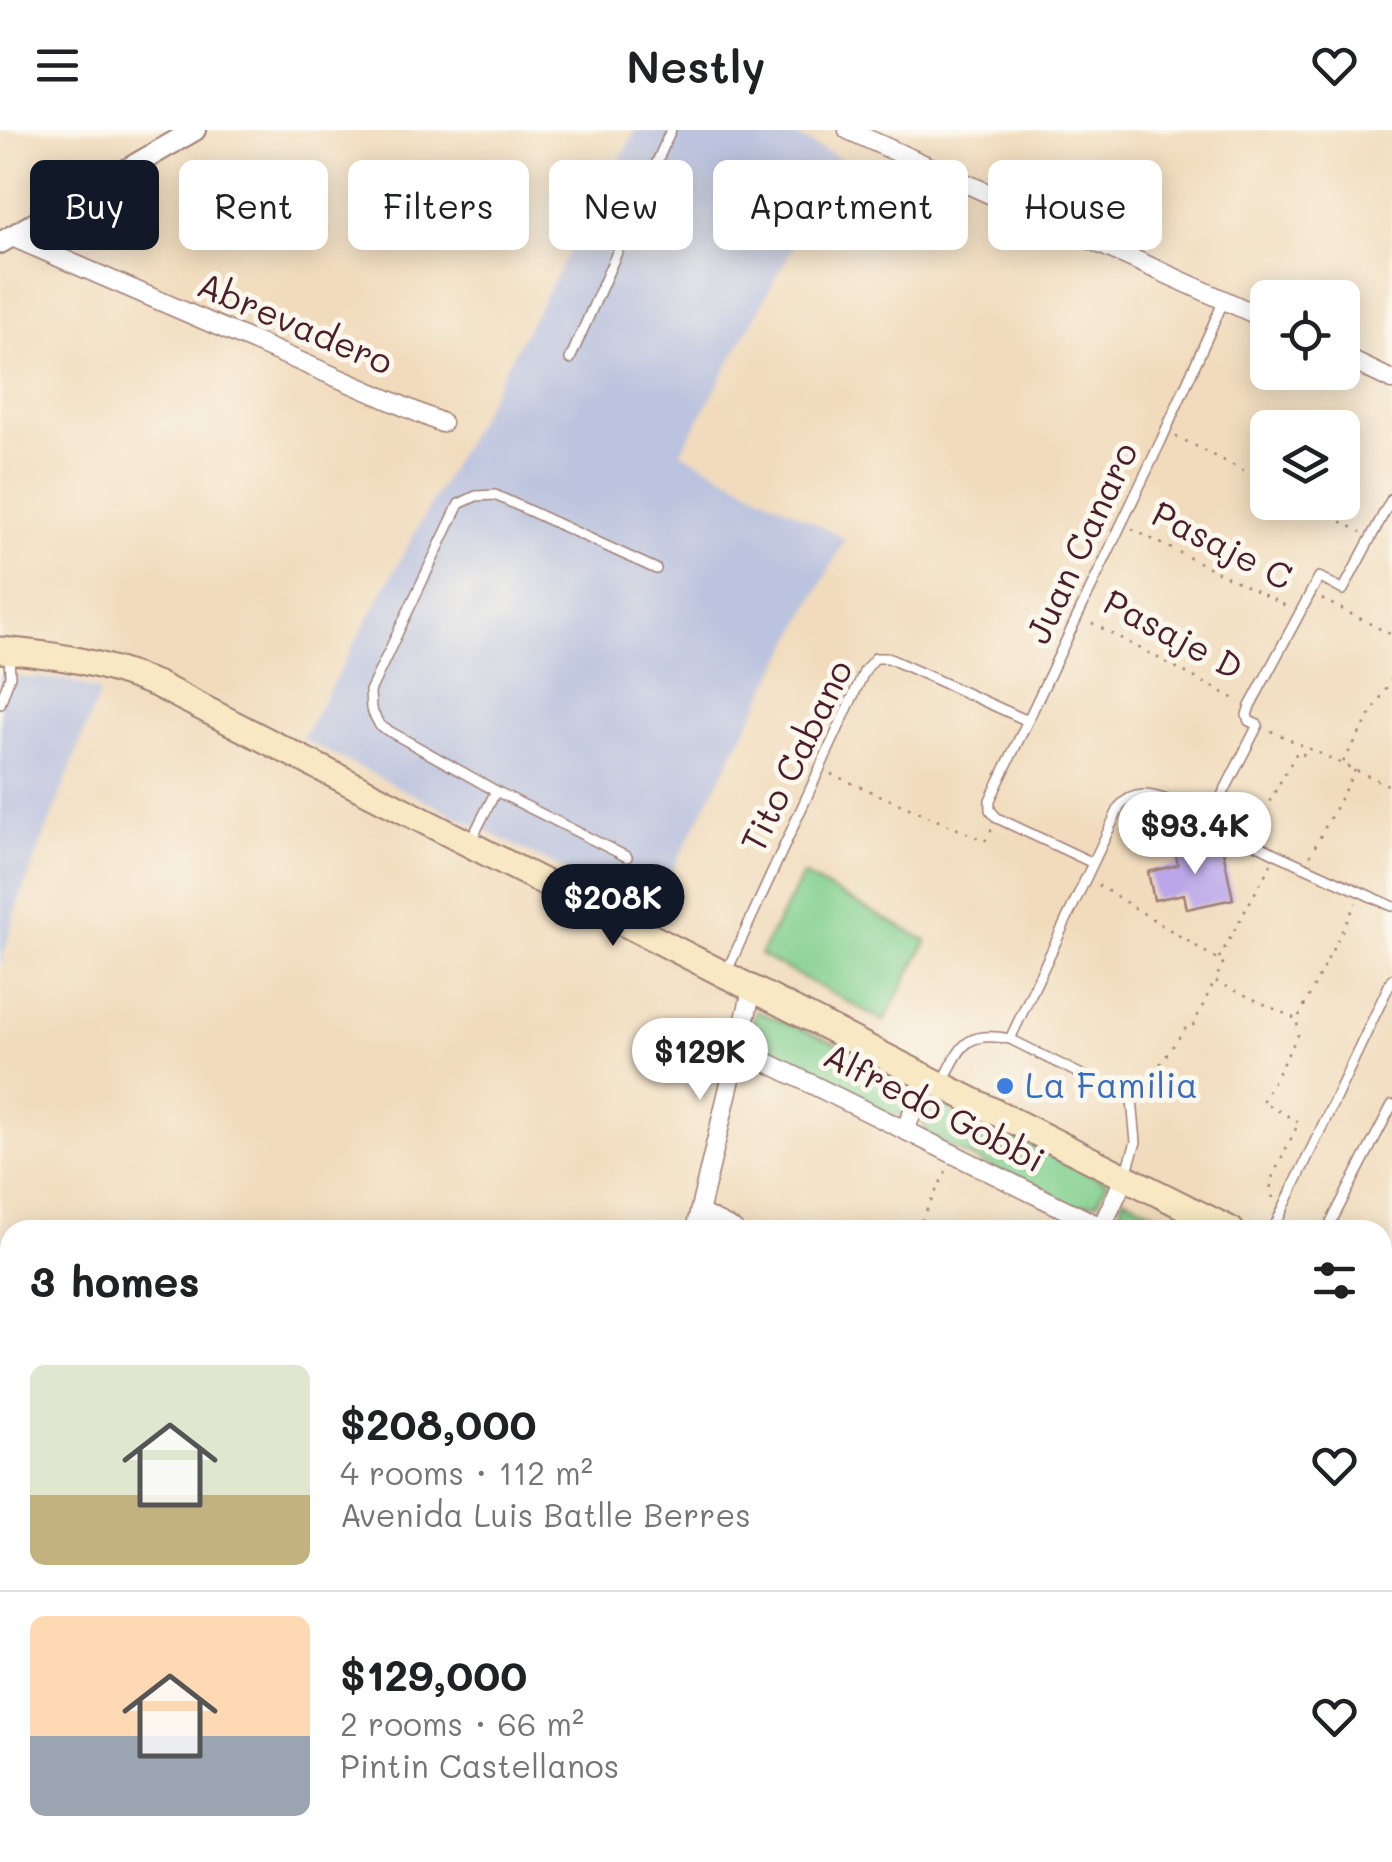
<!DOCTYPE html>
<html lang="en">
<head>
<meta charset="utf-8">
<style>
  :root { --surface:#fff; --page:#f2f2f2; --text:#202124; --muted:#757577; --line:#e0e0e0; --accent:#111827 }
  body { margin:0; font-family:Mali,sans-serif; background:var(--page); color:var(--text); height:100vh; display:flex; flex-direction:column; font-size:38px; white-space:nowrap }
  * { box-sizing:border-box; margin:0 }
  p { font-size:32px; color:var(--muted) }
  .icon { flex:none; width:55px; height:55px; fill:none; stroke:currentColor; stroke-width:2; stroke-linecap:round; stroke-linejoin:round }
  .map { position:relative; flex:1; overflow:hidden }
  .drawer { position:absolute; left:0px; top:1090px; width:1392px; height:642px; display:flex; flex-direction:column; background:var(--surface); border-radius:30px 30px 0 0; box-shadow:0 5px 25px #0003 }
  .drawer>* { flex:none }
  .top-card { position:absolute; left:30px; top:30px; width:1332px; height:90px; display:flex; gap:20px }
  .tools { position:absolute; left:1250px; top:150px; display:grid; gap:20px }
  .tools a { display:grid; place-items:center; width:110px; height:110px; border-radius:15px; background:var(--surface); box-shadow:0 5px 25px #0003; font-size:50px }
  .price { position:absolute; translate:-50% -85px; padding:0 22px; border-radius:35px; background:#fff; color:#222; font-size:32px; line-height:65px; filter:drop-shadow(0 2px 5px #0008) }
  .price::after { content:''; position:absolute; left:50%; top:60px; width:30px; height:22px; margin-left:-15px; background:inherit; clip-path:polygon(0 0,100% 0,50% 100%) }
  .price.on { background:var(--accent); color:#fff }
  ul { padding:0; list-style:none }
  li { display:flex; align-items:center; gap:30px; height:250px; padding:0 30px }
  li+li { border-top:2px solid var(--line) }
  li span { display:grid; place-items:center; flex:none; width:280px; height:200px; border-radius:15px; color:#555 }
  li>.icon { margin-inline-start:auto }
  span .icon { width:120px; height:120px; fill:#fffc; stroke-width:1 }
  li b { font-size:42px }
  h2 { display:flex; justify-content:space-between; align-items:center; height:120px; padding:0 30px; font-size:42px }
  .pill { padding:0 35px; border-radius:15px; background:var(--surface); box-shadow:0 5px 25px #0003; font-size:35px; line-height:90px }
  .pill.on { background:var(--accent); color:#fff }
  header { display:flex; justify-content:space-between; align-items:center; height:130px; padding:0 30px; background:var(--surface); font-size:45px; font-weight:600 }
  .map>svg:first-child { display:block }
  .built { fill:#d1d9f9 }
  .industrial { fill:#bbc3de }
  .green { fill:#82d08f; stroke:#66785d; stroke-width:2.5 }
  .forest { fill:#69b27a; stroke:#5a6852; stroke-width:2.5 }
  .building { fill:#baa6e9 }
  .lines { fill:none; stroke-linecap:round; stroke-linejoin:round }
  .service-casing { stroke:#9e7d74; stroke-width:12 }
  .minor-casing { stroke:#9e7d74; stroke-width:21 }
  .tertiary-casing { stroke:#9e7d74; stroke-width:24 }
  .secondary-casing { stroke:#9e7d74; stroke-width:29 }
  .path { stroke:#9e7d74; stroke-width:2.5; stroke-dasharray:2.5 8; stroke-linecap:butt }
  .service { stroke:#fff; stroke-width:9 }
  .minor { stroke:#fff; stroke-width:18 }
  .tertiary { stroke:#fff; stroke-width:20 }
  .secondary { stroke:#f8e8c3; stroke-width:25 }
  .shop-dot { fill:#3f7fe0; stroke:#fbf7ec; stroke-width:4 }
  .labels { text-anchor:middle; stroke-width:10; stroke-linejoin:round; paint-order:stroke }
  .street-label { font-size:35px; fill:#4a1f2b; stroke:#fbf7ec }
  .shop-label { font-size:35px; fill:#366cbe; stroke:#fbf7ec; text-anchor:start }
</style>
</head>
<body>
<header><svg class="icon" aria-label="menu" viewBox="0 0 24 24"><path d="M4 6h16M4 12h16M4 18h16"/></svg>Nestly<svg class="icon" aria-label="heart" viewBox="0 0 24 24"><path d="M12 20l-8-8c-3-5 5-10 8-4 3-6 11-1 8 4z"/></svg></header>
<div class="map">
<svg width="1392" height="1732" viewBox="0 0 1392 1732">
  <rect width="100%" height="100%" fill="#fbf7ec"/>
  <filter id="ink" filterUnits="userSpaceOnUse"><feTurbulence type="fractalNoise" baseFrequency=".01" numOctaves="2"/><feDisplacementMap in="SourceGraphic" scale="20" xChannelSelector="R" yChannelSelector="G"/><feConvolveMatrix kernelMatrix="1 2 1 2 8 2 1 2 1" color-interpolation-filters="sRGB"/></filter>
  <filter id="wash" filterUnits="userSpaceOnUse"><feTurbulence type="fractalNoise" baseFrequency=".0048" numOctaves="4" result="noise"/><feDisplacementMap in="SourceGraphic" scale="40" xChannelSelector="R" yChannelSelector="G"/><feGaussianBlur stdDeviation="2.25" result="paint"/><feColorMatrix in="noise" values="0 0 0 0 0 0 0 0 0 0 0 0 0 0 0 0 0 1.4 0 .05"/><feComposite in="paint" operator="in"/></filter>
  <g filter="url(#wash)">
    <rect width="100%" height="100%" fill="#f1dbbc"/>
    <path class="built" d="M1392,1686V1732H1300L1320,1723L1382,1722L1383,1691Z"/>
    <path class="industrial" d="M636,0H785L841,29L681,322L845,409L650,783L302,609Z
      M0,546L67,550L100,562L18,774L0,839Z
      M1392,1527V1686L1383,1691L1382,1531Z
      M984,1722L1320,1723L1300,1732H964Z"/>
    <path class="green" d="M803,745L927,811L884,891L760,825Z
      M756,881L836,913L911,956L906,979L894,988L750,916L748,909Z
      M928,967L1107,1052L1098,1072L1071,1077L927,1005L922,990Z
      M1124,1067L1189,1100H1137L1116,1091Z"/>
    <path class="forest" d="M0,1307L10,1309V1722H225L232,1732H0Z"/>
    <g id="blocks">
      <path class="building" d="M1221,711L1233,769L1187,779L1184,764L1154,770L1148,742L1178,735L1175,721Z"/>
    </g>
  </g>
  <g filter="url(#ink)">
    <use href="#blocks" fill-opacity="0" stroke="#9e7d74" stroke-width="2.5"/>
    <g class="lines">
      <g class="service-casing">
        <path id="service" d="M570,229L671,0
          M0,574L10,546L9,524
          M1209,691L1258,595L1249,591L1247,585L1250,576L1319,447L1343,460L1392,368
          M470,712L496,661
          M627,727L496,661L380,596L371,579L370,561L459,374L476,366L495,365L656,439
          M1093,733L997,688L990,680V670L1161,311L1224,170
          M726,843L865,540L875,528H888L1028,591
          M1010,909L1132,970L1136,1012L1126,1044
          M942,953C962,917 963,900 1010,909L1120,676C1133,661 1149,664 1167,670L1276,724L1392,776
          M1273,1100L1392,849
          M1327,1100L1392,975
          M1382,1671L1392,1666
          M1250,1732L1272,1722"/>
      </g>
      <g class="minor-casing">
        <path id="minor" d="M848,0L1268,190
          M12,107L442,293
          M1342,226L1392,250
          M736,917L1107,1100
          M905,1000L927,948
          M700,1083L734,1100
          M695,1100L752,860
          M1100,1100L1125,1047
          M1382,1232L1392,1237
          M421,1722L424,1732
          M599,1722L603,1732
          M772,1722L777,1732
          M896,1732L917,1722"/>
      </g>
      <g class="tertiary-casing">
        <path id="tertiary" d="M0,113L195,0"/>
      </g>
      <g class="secondary-casing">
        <path id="secondary" d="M0,520C60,525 99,532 156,554L927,948L1231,1100
          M1382,1177L1392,1182"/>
      </g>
      <path class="path" d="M1176,306L1268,353
        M1304,372L1361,402
        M1132,399L1286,476
        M1322,469L1392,505
        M1092,493L1239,571
        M1271,601L1392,657
        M1343,632L1392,548
        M831,644L985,711L992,699
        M1254,699L1297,622L1303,625L1306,618
        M1310,726L1355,640
        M1098,755L1223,833L1215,851L1296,889
        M1219,828L1271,734
        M1142,960L1185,899L1192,898L1214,852
        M1273,1068L1270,1052L1299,992L1262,972L1298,905L1297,890L1356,773
        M917,1100L947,1039"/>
      <use href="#service" class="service"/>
      <use href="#minor" class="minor"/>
      <use href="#tertiary" class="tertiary"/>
      <use href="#secondary" class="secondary"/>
    </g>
  </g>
  <circle class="shop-dot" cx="1005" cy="956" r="10"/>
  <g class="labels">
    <g class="street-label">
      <text transform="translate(295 194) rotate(23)" y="12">Abrevadero</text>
      <text transform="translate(1082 413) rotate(-65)" y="12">Juan Canaro</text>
      <text transform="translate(1222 416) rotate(27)" y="12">Pasaje C</text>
      <text transform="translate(1173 505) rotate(28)" y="12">Pasaje D</text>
      <text transform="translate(797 626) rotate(-64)" y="12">Tito Cabano</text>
      <text transform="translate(934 978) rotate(27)" y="12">Alfredo Gobbi</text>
    </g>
    <g class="shop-label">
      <text x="1025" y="968">La Familia</text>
    </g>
  </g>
</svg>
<div class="tools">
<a><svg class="icon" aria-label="locate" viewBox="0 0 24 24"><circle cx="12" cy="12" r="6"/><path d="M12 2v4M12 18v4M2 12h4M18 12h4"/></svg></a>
<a><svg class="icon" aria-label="layers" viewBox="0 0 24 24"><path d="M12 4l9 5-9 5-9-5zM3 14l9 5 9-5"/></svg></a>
</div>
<b class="price" style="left:1195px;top:747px">$93.4K</b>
<b class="price on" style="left:613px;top:819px">$208K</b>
<b class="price" style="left:700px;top:973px">$129K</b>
<div class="top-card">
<a class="pill on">Buy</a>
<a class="pill">Rent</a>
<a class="pill">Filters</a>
<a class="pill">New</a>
<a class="pill">Apartment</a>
<a class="pill">House</a>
</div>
<section class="drawer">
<h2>3 homes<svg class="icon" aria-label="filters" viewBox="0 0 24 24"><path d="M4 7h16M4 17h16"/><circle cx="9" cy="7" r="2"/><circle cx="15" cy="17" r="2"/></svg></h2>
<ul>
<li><span style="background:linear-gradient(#dfe7d0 65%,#c2b280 0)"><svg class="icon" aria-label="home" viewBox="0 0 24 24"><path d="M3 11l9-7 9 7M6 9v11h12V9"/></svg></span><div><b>$208,000</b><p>4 rooms · 112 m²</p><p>Avenida Luis Batlle Berres</p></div><svg class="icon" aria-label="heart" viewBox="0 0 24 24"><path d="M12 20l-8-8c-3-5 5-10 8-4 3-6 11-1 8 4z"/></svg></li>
<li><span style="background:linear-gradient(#ffd9b3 60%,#9aa5b1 0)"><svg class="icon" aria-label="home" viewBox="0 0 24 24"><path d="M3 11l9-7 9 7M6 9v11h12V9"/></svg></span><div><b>$129,000</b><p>2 rooms · 66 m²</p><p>Pintin Castellanos</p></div><svg class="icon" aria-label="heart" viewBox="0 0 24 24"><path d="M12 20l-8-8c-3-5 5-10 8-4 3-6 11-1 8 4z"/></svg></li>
</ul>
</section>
</div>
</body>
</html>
